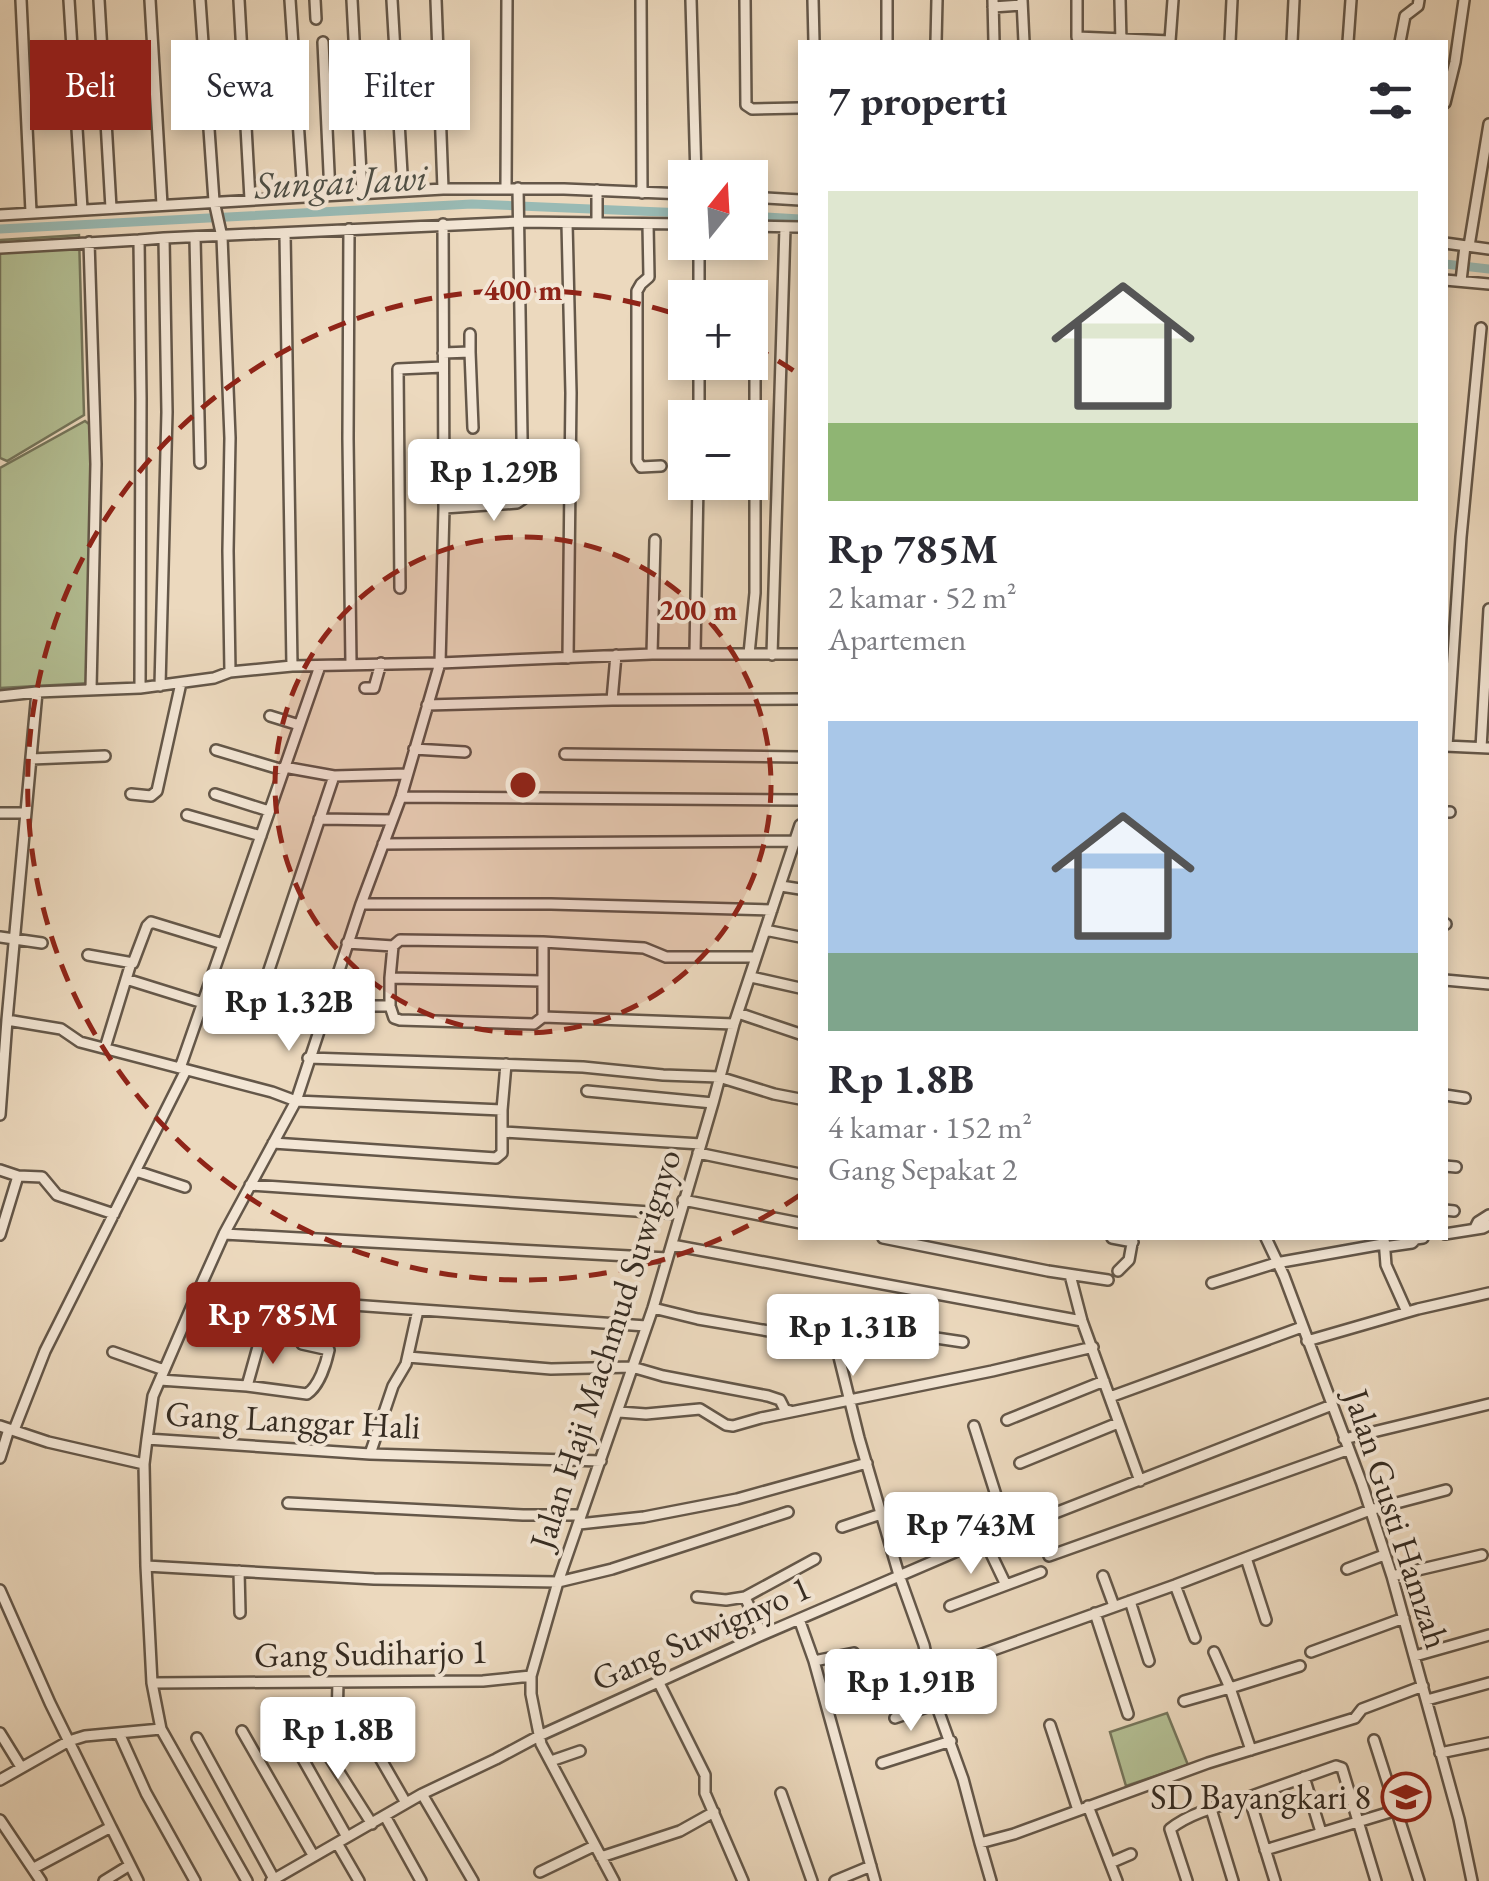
<!DOCTYPE html>
<html lang="id">
<head>
<meta charset="utf-8">
<style>
  :root { --surface:#fff; --page:#f7f7f7; --text:#2b2b33; --muted:#7c7c81; --accent:#8f2418 }
  body { margin:0; font-family:"EB Garamond",serif; background:var(--page); color:var(--text); height:100vh; display:flex; flex-direction:column; font-size:38px; white-space:nowrap }
  * { box-sizing:border-box; margin:0 }
  p { font-size:32px; color:var(--muted) }
  .icon { flex:none; width:55px; height:55px; fill:none; stroke:currentColor; stroke-width:2; stroke-linecap:round; stroke-linejoin:round }
  .map { position:relative; flex:1; overflow:hidden }
  .side { position:absolute; left:798px; top:40px; width:650px; height:1200px; display:flex; flex-direction:column; background:var(--surface); border-radius:0px; box-shadow:0 5px 15px #0003 }
  .side>* { flex:none }
  .top-card { position:absolute; left:30px; top:40px; width:618px; height:90px; display:flex; gap:20px }
  .needle { width:65px; rotate:18deg }
  .buttons { position:absolute; left:668px; top:160px; display:grid; gap:20px }
  .buttons a { display:grid; place-items:center; width:100px; height:100px; border-radius:0px; background:var(--surface); box-shadow:0 5px 15px #0003; font-size:50px }
  .price { position:absolute; translate:-50% -85px; padding:0 22px; border-radius:10px; background:#fff; color:#222; font-size:32px; line-height:65px; filter:drop-shadow(0 2px 5px #0008) }
  .price::after { content:''; position:absolute; left:50%; top:60px; width:30px; height:22px; margin-left:-15px; background:inherit; clip-path:polygon(0 0,100% 0,50% 100%) }
  .price.active { background:var(--accent); color:#fff }
  ul { padding:0; list-style:none }
  li { display:grid; align-content:center; gap:20px; height:530px; padding:0 30px }
  li span { display:grid; place-items:center; height:310px; border-radius:0px; color:#555 }
  li>.icon { margin-inline-start:auto }
  span .icon { width:180px; height:180px; fill:#fffc; stroke-width:1 }
  li b { font-size:42px }
  h2 { display:flex; justify-content:space-between; align-items:center; height:120px; padding:0 30px; font-size:42px }
  .pill { padding:0 35px; border-radius:0px; background:var(--surface); box-shadow:0 5px 15px #0003; font-size:35px; line-height:90px }
  .pill.active { background:var(--accent); color:#fff }
  .map>svg:first-child { display:block }
  .green { fill:#b4c095; stroke:#75765c; stroke-width:2.5 }
  .lines { fill:none; stroke-linecap:round; stroke-linejoin:round }
  .canal { stroke:#99bab4; stroke-width:9 }
  .minor-casing { stroke:#645749; stroke-width:14 }
  .minor { stroke:#f3e6d5; stroke-width:9 }
  .ring { fill:none; stroke:#8f2418; stroke-width:5; stroke-dasharray:18 12 }
  .labels { text-anchor:middle; stroke-width:8; stroke-linejoin:round; paint-order:stroke }
  .street-label { font-size:35px; fill:#362c22; stroke:#f3e6d5 }
  .poi-label { font-size:35px; fill:#362c22; stroke:#f3e6d5; text-anchor:end }
  .water-label { font-size:38px; font-style:italic; fill:#4f5046; stroke:#f3e6d5 }
  .centre { fill:#8f2418; stroke:#f3e6d5; stroke-width:5 }
  .ring-label { font-size:30px; text-anchor:middle; font-weight:bold; fill:#8f2418; stroke:#f3e6d5; stroke-width:8; stroke-linejoin:round; paint-order:stroke }
</style>
</head>
<body>
<div class="map">
<svg width="1489" height="1881" viewBox="0 0 1489 1881">
  <rect width="100%" height="100%" fill="#ecd9be"/>
  <filter id="stains"><feTurbulence type="fractalNoise" baseFrequency=".002" numOctaves="4"/><feColorMatrix values="0 0 0 0 .2 0 0 0 0 .09 0 0 0 0 .02 0 0 0 .5 -.17"/></filter>
  <radialGradient id="worn" r=".72"><stop offset=".6" stop-color="#630" stop-opacity="0"/><stop offset="1" stop-color="#630" stop-opacity=".3"/></radialGradient>
  <path class="green" d="M79,235L84,415L7,461L0,458V240Z
    M85,421L93,427L91,683L0,688V468Z
    M1167,1713L1188,1765L1126,1786L1110,1732Z"/>
  <g class="lines">
    <path class="canal" d="M750,216L800,219
      M0,229L472,204L685,213
      M1445,264L1489,269"/>
    <g class="minor-casing">
      <path id="minor" d="M21,0L31,212
        M69,0L82,209
        M99,0L111,208
        M150,0L162,205
        M200,0L214,201L222,237L230,438L228,551L230,672
        M239,0L250,199
        M290,0L303,195
        M315,0L316,19
        M352,0L362,193
        M392,0L403,191
        M436,0L443,189
        M641,0L642,193
        M691,0L696,178
        M745,0L746,105L752,109L800,108
        M813,0L814,42
        M993,0L994,42
        M1022,0L1024,42
        M1077,0V37L1170,41L1173,0
        M1120,0L1121,42
        M993,7L1022,5
        M323,42L330,194
        M887,42V0
        M936,42L937,0
        M1230,42L1232,0
        M1292,42L1294,0
        M1348,42L1351,0
        M1400,42L1405,16L1418,6L1419,0
        M1445,103L1455,62L1464,0
        M506,188L507,0
        M597,190V223
        M750,197L800,200
        M0,215L443,189H564L685,194
        M567,223L571,393L568,658
        M648,224L649,277L641,284L637,291V461L641,467L661,466
        M750,226L800,227
        M349,229L348,439L351,664
        M285,234L292,666
        M164,238L519,222L685,224
        M195,238L200,463
        M89,242L96,464L91,689
        M699,242V298
        M1445,243L1489,249
        M1469,246L1489,124
        M0,248L139,240
        M1445,280L1489,284
        M1461,281L1465,246
        M470,334V352
        M443,353L470,352L473,428
        M699,362V418
        M444,471L461,475L499,473
        M444,508L517,503L523,499L518,188
        M400,588L398,369L443,367
        M695,653L698,482
        M652,654L655,540
        M749,654L755,593V289
        M772,655L785,228
        M140,688L141,398L139,240L164,238L167,412L160,686
        M365,688H374L381,663
        M0,696L37,692L140,688L214,678L230,672L292,666L440,663L652,654H800
        M612,700L616,655
        M427,705L612,700L800,699
        M270,716L299,725
        M1445,746L1489,748
        M1447,746L1461,537L1481,328
        M1481,748L1489,609
        M414,749L465,752
        M216,750L283,770
        M565,754L800,757
        M31,759L105,756
        M284,767L334,776L407,774
        M131,794L151,796L157,791L181,683
        M215,794L269,811
        M401,797L800,800
        M1445,812H1450
        M0,813H26
        M187,815L261,836
        M319,819L392,820
        M383,844L794,841
        M781,886L800,889
        M361,904H551L772,910
        M1445,924H1446
        M765,930L800,937
        M0,937L42,943
        M543,942V1017
        M347,943L393,946
        M88,955L133,963L147,926L151,922L223,944
        M267,976L334,776
        M751,977L800,988
        M390,978L542,981
        M126,979L203,1003
        M1445,980L1489,984
        M326,1006H390L394,1018L400,1020L534,1024L543,1017L734,1024
        M390,1006V978L393,946L400,940L543,942L644,948L666,957H756
        M738,1013L800,1034
        M7,1020L37,692
        M105,1048L131,963
        M308,1058L583,1067L663,1075L719,1077L774,1094L800,1099
        M180,1068L320,666
        M587,1091L713,1103
        M1445,1095L1465,1098
        M0,1115L7,1020L61,1029L80,1042L272,1092L296,1101L502,1110
        M503,1132L701,1144
        M273,1143L496,1158L502,1153V1110L506,1064
        M698,1153L800,1174
        M1445,1166L1456,1167
        M0,1170L18,1176L42,1177L57,1195L114,1214
        M136,1171L185,1187
        M250,1185L680,1214
        M683,1200L800,1223
        M1445,1210L1454,1211
        M1475,1228L1478,1222L1489,1215
        M224,1234L667,1258
        M1445,1234L1483,1228L1489,1225
        M0,1235L18,1176
        M883,1238L1048,1271L1108,1280
        M1112,1238L1133,1242
        M1266,1238L1284,1276L1362,1484L1392,1576L1459,1819L1472,1881
        M1384,1239L1386,1265L1407,1312
        M672,1245L1082,1321
        M1384,1247L1412,1243L1416,1239L1423,1238
        M1118,1271L1129,1260L1133,1238
        M1070,1275L1082,1321L1140,1481
        M1212,1283L1276,1263L1383,1244
        M197,1294L646,1326
        M653,1308L698,1319L833,1342L838,1353L859,1438L899,1575L924,1645L936,1704L963,1779L980,1843L1014,1834L1208,1763L1355,1718L1362,1709L1423,1686
        M1307,1341L1418,1309L1489,1293
        M833,1342C851,1344 860,1342 872,1329H876L963,1342
        M113,1352L164,1370
        M408,1357L551,1369L632,1367L663,1376L768,1396L780,1400L785,1410L790,1411
        M160,1380L247,1386L307,1394C319,1386 326,1364 329,1350L302,1344
        M247,1386L261,1336
        M1110,1397L1302,1327
        M619,1412L646,1414L700,1409L726,1425L733,1426L761,1418L992,1371L1093,1347
        M1007,1420L1104,1381
        M0,1426L48,1442L144,1464
        M974,1426L1008,1533
        M14,1430L45,1351L186,1070
        M147,1439L153,1396L197,1294L224,1234L296,1101L361,904L401,797L440,663L444,508L443,224
        M1344,1439L1489,1404
        M370,1454L393,1386L406,1364L418,1310
        M0,1458L9,1429
        M1020,1463L1118,1423
        M288,1503L523,1515H581
        M579,1524L644,1517L737,1499L867,1463
        M842,1527L881,1514
        M985,1541L1006,1585
        M1049,1556L1347,1450
        M1246,1558L1266,1620
        M146,1566L374,1579L558,1582L612,1569L788,1512
        M1347,1569L1384,1555
        M239,1571L240,1613
        M1103,1576L1114,1606
        M1392,1576L1482,1555
        M1175,1585L1195,1638
        M0,1590L50,1703L111,1827L34,1868
        M697,1597L726,1600L745,1597L762,1635
        M745,1597L815,1559
        M1130,1601L1149,1661
        M950,1606L1041,1572
        M1095,1613L1128,1714
        M799,1619L814,1661L875,1881
        M1214,1652L1230,1688L1300,1666
        M1311,1652L1404,1618
        M1415,1656L1489,1635
        M814,1661L854,1653
        M929,1673L1175,1585L1370,1510L1446,1490
        M152,1683L483,1681L531,1676
        M659,1683L705,1775V1793L743,1881
        M1427,1700L1489,1683
        M1184,1701L1230,1688L1251,1750
        M895,1718L936,1704
        M337,1723L338,1682
        M1050,1725L1078,1810
        M242,1731L313,1855
        M0,1733L21,1767
        M119,1733L146,1793L195,1881
        M197,1738L274,1879
        M318,1739L372,1824
        M1374,1740L1419,1881
        M295,1745L347,1837
        M376,1751L406,1803
        M1440,1753L1489,1743
        M551,1761L580,1751
        M882,1763L951,1741
        M1304,1777L1321,1832
        M0,1780L69,1741L85,1736L161,1729
        M781,1793L812,1881
        M422,1794L473,1881
        M1249,1797L1336,1766L1342,1768L1376,1881
        M1088,1806L1117,1881
        M1211,1809L1233,1881
        M385,1816L421,1881
        M0,1820L41,1881
        M111,1827L138,1881
        M337,1843L359,1881
        M980,1843L991,1881
        M1265,1850L1397,1810
        M601,1857L680,1831L714,1812
        M1110,1863L1131,1854
        M540,1872L594,1846
        M104,1881L130,1865
        M247,1881L161,1729L152,1683L146,1566L144,1464L147,1439L370,1454L601,1461
        M271,1881L422,1794L496,1759L539,1736L762,1635L955,1552L1332,1405
        M614,1881L541,1744L531,1694V1676L558,1582L653,1308L713,1103L734,1024L800,825
        M835,1881L871,1866
        M1187,1881L1170,1829C1191,1812 1223,1805 1249,1797L1275,1881"/>
    </g>
    <use href="#minor" class="minor"/>
  </g>
  <circle cx="523" cy="785" r="248" fill="#8f2418" fill-opacity=".12"/>
  <g class="ring">
    <circle cx="523" cy="785" r="248"/>
    <path d="M800 1195A495 495 0 1 1 684 317M752 346A495 495 0 0 1 800 375"/>
  </g>
  <defs>
    <g id="school-ring" transform="scale(2.5)"><circle r="9.5" fill="#f3e6d5" stroke="#8f2418" stroke-width="1.5"/><path d="M0-5L7-2L0 1L-7-2ZM-4 1L0 2.5L4 1V4Q0 6-4 4Z" fill="#8f2418"/></g>
  </defs>
  <g fill-rule="evenodd">
    <use href="#school-ring" x="1406" y="1797"/>
  </g>
  <g class="labels">
    <g class="street-label">
      <text transform="translate(605 1349) rotate(-72)" y="12">Jalan Haji Machmud Suwignyo</text>
      <text transform="translate(293 1420) rotate(3)" y="12">Gang Langgar Hali</text>
      <text transform="translate(1397 1519) rotate(72)" y="12">Jalan Gusti Hamzah</text>
      <text transform="translate(701 1633) rotate(-24)" y="12">Gang Suwignyo 1</text>
      <text transform="translate(371 1653) rotate(-1)" y="12">Gang Sudiharjo 1</text>
    </g>
    <g class="poi-label">
      <text x="1371" y="1809">SD Bayangkari 8</text>
    </g>
    <g class="water-label">
      <text transform="translate(341 181) rotate(-3)" y="13">Sungai Jawi</text>
    </g>
  </g>
  <circle cx="523" cy="785" r="15" class="centre"/>
  <g class="ring-label">
    <text x="523" y="300">400 m</text>
    <text x="698" y="620">200 m</text>
  </g>
  <rect width="100%" height="100%" filter="url(#stains)"/>
  <rect width="100%" height="100%" fill="url(#worn)"/>
</svg>
<div class="buttons">
<a><svg class="needle" viewBox="-14 -14 28 28"><path d="M0-13l5 13h-10z" fill="#e53935"/><path d="M0 13l5-13h-10z" fill="#7c7c81"/></svg></a>
<a>+</a>
<a>−</a>
</div>
<b class="price" style="left:494px;top:524px">Rp 1.29B</b>
<b class="price" style="left:289px;top:1054px">Rp 1.32B</b>
<b class="price active" style="left:273px;top:1367px">Rp 785M</b>
<b class="price" style="left:853px;top:1379px">Rp 1.31B</b>
<b class="price" style="left:971px;top:1577px">Rp 743M</b>
<b class="price" style="left:911px;top:1734px">Rp 1.91B</b>
<b class="price" style="left:338px;top:1782px">Rp 1.8B</b>
<div class="top-card">
<a class="pill active">Beli</a>
<a class="pill">Sewa</a>
<a class="pill">Filter</a>
</div>
<section class="side">
<h2>7 properti<svg class="icon" aria-label="filters" viewBox="0 0 24 24"><path d="M4 7h16M4 17h16"/><circle cx="9" cy="7" r="2"/><circle cx="15" cy="17" r="2"/></svg></h2>
<ul>
<li><span style="background:linear-gradient(#dfe7d0 75%,#8fb573 0)"><svg class="icon" aria-label="home" viewBox="0 0 24 24"><path d="M3 11l9-7 9 7M6 9v11h12V9"/></svg></span><div><b>Rp 785M</b><p>2 kamar · 52 m²</p><p>Apartemen</p></div></li>
<li><span style="background:linear-gradient(#a9c7e8 75%,#7fa58c 0)"><svg class="icon" aria-label="home" viewBox="0 0 24 24"><path d="M3 11l9-7 9 7M6 9v11h12V9"/></svg></span><div><b>Rp 1.8B</b><p>4 kamar · 152 m²</p><p>Gang Sepakat 2</p></div></li>
</ul>
</section>
</div>
</body>
</html>
